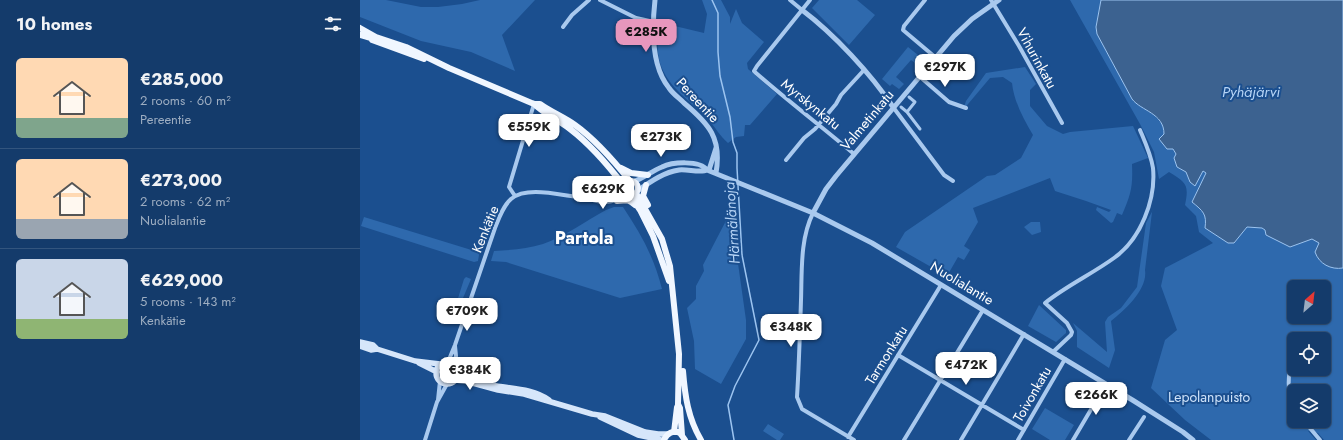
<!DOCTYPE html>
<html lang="en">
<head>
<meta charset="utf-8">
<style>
  :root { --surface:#143b6b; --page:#1d4271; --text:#f1f3f6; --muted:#9dadc1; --line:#33557e; --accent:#e797bd }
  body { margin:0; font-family:Jost,sans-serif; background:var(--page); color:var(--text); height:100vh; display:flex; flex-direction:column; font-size:15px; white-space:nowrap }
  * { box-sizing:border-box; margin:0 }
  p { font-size:13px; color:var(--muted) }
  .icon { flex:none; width:22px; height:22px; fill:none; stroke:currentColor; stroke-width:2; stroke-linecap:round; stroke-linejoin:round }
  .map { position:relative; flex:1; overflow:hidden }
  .drawer { display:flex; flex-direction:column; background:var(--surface); width:360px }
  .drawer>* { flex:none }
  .needle { width:26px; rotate:28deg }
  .fabs { position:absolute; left:927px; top:280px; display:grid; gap:8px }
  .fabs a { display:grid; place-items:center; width:44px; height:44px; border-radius:6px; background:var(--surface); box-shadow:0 1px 3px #0004,0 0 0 1px var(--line); font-size:20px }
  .price { position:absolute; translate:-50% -34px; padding:0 9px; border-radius:8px; background:#fff; color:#222; font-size:13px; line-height:26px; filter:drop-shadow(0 1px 2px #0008) }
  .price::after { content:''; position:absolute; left:50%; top:24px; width:12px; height:9px; margin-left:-6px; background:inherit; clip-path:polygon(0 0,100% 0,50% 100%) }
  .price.active { background:var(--accent); color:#111 }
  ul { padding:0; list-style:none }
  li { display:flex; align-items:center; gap:12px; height:100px; padding:0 16px }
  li+li { border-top:1px solid var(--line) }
  li span { display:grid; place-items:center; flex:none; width:112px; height:80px; border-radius:6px; color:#555 }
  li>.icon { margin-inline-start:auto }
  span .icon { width:48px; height:48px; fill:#fffc; stroke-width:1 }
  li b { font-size:17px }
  h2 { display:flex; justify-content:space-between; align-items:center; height:48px; padding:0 16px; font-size:17px }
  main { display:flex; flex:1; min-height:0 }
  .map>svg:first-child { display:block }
  .green { fill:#2e69ad; fill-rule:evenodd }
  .water { fill:#3c6290; stroke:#9cc4f0 }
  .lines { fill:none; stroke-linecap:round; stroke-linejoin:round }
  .stream { stroke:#9cc4f0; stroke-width:1.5 }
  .pedestrian { stroke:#a9c9ee; stroke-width:3 }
  .minor { stroke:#a9c9ee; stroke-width:4 }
  .tertiary { stroke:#a9c9ee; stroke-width:5 }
  .secondary { stroke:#d6e6fa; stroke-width:5.5 }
  .primary { stroke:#f0f6ff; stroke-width:6 }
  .labels { text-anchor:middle; stroke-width:4; stroke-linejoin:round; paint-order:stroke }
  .street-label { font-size:14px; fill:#fff; stroke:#1b4f8f }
  .park-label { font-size:14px; fill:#cfe3fa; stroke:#1b4f8f }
  .water-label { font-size:15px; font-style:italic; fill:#b5d3f5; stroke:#1b4f8f }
  .district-label { font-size:18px; font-weight:bold; fill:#fff; stroke:#1b4f8f }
</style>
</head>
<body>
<main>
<section class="drawer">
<h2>10 homes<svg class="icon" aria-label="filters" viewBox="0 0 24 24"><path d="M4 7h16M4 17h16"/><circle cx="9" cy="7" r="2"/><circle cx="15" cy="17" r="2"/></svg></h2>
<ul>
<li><span style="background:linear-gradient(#ffd9b3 75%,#7fa58c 0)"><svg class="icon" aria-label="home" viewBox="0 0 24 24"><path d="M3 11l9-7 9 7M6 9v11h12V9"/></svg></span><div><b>€285,000</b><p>2 rooms · 60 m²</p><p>Pereentie</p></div></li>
<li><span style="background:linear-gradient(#ffd9b3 75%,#9aa5b1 0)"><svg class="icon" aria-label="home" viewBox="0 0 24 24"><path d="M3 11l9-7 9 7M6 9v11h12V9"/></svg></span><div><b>€273,000</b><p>2 rooms · 62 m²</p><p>Nuolialantie</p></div></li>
<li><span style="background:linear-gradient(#c9d6e8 75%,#8fb573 0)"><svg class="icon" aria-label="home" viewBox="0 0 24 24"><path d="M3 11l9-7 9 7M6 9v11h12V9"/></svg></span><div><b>€629,000</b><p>5 rooms · 143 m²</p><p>Kenkätie</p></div></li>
</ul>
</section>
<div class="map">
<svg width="983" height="440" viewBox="0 0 983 440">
  <rect width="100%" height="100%" fill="#1b4f8f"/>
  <path class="green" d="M0,0H26L61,7H78L102,4L120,0H175L142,35L155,71L111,52L61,41L0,17Z
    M342,0H361L370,17V24L376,9L382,23L404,42L387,63L388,69L417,94L390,125H385L384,136L376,137L368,143C360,136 355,127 348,119C331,101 308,88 300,63C296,50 298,35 298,22L344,33L347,14Z
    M459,0H497L515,15L489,45L452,8Z
    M710,0H741L736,27L737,34L772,99L775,102L790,111L802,124L804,134L826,172L830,182L843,170L846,173L832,202C843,211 847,214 845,228L868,243H874L887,227L902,228L930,247L952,239L959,243L979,269L983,268V440H964L958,433L948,431L956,440H851L825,420L791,388L805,340L817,330L801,286L805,268L853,243L839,232L836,216L825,205C829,185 827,183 809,172L799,179L794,152L780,124ZM934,287H964V317H934ZM934,339H964V369H934ZM934,391H964V421H934Z
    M548,47L563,59L558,65L551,60L536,77L544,84L539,89L532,84L530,86L522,79Z
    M665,67L676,84L670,90V106L687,126L703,134L710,132L773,126L788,158L772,164C773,187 771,194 762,215L757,213L753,222L751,223L736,210L737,207L749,212L751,210L726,201L695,191L690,178L613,208L618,222L604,246L610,250L604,260L598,257L587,276L536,247L545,232L627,176L635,175L661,158L673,135C664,120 654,102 652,83L643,77L630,78L603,110L606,101L626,73Z
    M254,207H263C281,234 294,257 302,289L260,298L146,262L131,261L134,251C151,250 167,249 183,244C205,236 226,221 246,210Z
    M794,208L792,212L785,270C788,289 765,310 751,321L755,350L749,368L717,347V331L713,323L747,352L745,322L748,317L761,308L777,287L786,223Z
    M370,213L371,214L386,320V339L361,384L335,369L334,341L327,308L336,299V286L344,271L343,265Z
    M4,217L118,252L119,255L118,261L114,262L1,226Z
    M671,222H680L681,232L672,235L664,227Z
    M106,277L111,279L98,310L95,308L104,279Z
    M679,305L706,330V333L696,342L668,326Z
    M685,408L714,425L705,440H690L672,429Z
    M408,424L424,434L420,440H417L403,431Z"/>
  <path class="water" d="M741,0H983V268C971,270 959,264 955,252L959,243L952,239L930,247L906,235L905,230L902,228L887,227L874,243H868L845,228C847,214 843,211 832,202L846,173L843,171L835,186L830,182L826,172L817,167L814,158L816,154L813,149H807L799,139L804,134C804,113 781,111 772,99L737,34L736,27Z"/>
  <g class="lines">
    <path class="stream" d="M352,0L358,13V52L360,76L370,117L373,142L377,153V168L382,255L399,340L375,386L368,405L374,440"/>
    <path class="pedestrian" d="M541,107L547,112L560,129
      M547,112L555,102L549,97"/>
    <path class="minor" d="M240,0L276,18L294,22
      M430,0L442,10
      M450,0L397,66L394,71L396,73C428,101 462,127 494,154
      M565,0L544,26L543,30L575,57
      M631,0L659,46L702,123
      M203,27L212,15L229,0
      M559,76L589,102L606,108
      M533,107L584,175L593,181
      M426,160L444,138L455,129L476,104L481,95L504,70
      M155,196L149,187L174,104
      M233,200C247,204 256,201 268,195
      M453,213C440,239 442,271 441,300C440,332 439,365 437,397L442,409L494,440
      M693,352L711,335L712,332L707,323L685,303C706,286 732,274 754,258C781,239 796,199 793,168C791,155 785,142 780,130
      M538,355L664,430
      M932,360C928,375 927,393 934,407
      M88,362L95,345L135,228C139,218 143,206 151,199C171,182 218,202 243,198C249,197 255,194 260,190
      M94,364L96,356L95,346
      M78,400L80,381
      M944,421L960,440
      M488,437L581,285
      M65,440L77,402L87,384
      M544,440L623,310
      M601,440L664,334
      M658,440L705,359
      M713,440L746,384
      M769,440L784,417"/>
    <path class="tertiary" d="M295,0C292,27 291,66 309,88C313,94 319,98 324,103C349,124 362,138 356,173
      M442,10C474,34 511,74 533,107
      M349,170L356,148
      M273,182C284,178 292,171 302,167C312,162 340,160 347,170L453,213L512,243L774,401L823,432L833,440
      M277,191C290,182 304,172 319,170C327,169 341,173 347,170
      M453,213L466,189L476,176L594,36L612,19L639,0"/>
    <path class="secondary" d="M0,342L13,345L17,349
      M0,346L11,350L17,349L55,361L80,364
      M76 373a11 11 0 1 1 22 0a11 11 0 1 1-22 0Z
      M59,363L77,372
      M98,373C109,378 120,383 131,385C151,389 172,388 189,400
      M95,380L105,381L138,390L164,394L232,414L245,416L285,432L298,434H308
      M240,417L278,435L301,440"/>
    <path class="primary" d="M0,28L16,37L46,47L89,68L174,104H180C191,112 204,117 215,125C236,140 254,161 270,181
      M0,35L11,38L12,40L64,59
      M174,104C184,114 198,120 210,129C231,145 248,165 264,186
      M261,168L271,173L288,175
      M255,178L259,184V191
      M264 188a7 7 0 1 1 14 0a7 7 0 1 1-14 0Z
      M286,185L283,196L288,205
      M276,193L302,239L310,266L319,354L318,404L320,408L322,435
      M270,195L280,210L293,236L309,281
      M257,201C266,201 267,198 275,205
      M323,371C325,396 328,418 341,440
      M314,432L317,407
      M304,440C307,433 313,430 320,433L325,440"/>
  </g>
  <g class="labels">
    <g class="street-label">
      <text transform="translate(677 58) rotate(61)" y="5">Vihurinkatu</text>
      <text transform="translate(338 100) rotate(47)" y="5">Pereentie</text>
      <text transform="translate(451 104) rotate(39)" y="5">Myrskynkatu</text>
      <text transform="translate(507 120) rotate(-50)" y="5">Valmetinkatu</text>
      <text transform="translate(125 229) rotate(-68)" y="5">Kenkätie</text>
      <text transform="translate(602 283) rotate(31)" y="5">Nuolialantie</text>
      <text transform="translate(526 355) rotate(-58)" y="5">Tarmonkatu</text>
      <text transform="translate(672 394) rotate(-60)" y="5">Toivonkatu</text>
    </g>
    <g class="park-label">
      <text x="849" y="402">Lepolanpuisto</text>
    </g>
    <g class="water-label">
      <text x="891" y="97">Pyhäjärvi</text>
      <text transform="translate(372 223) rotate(-94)" y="5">Härmälänoja</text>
    </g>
    <g class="district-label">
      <text x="224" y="244">Partola</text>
    </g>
  </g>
</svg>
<div class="fabs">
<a><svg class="needle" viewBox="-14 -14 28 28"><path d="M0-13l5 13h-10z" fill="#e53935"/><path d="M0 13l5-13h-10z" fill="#9dadc1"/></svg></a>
<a><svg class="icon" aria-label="locate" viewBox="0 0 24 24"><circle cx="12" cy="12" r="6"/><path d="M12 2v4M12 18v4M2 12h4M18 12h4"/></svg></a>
<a><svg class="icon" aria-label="layers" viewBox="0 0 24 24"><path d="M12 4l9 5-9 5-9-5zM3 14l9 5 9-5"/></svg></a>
</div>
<b class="price active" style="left:286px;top:53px">€285K</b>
<b class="price" style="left:585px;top:88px">€297K</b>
<b class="price" style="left:169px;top:148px">€559K</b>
<b class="price" style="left:301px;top:158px">€273K</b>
<b class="price" style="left:243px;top:210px">€629K</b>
<b class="price" style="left:107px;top:332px">€709K</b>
<b class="price" style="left:431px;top:348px">€348K</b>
<b class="price" style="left:606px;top:386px">€472K</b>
<b class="price" style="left:110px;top:391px">€384K</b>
<b class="price" style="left:736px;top:416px">€266K</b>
</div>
</main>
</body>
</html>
